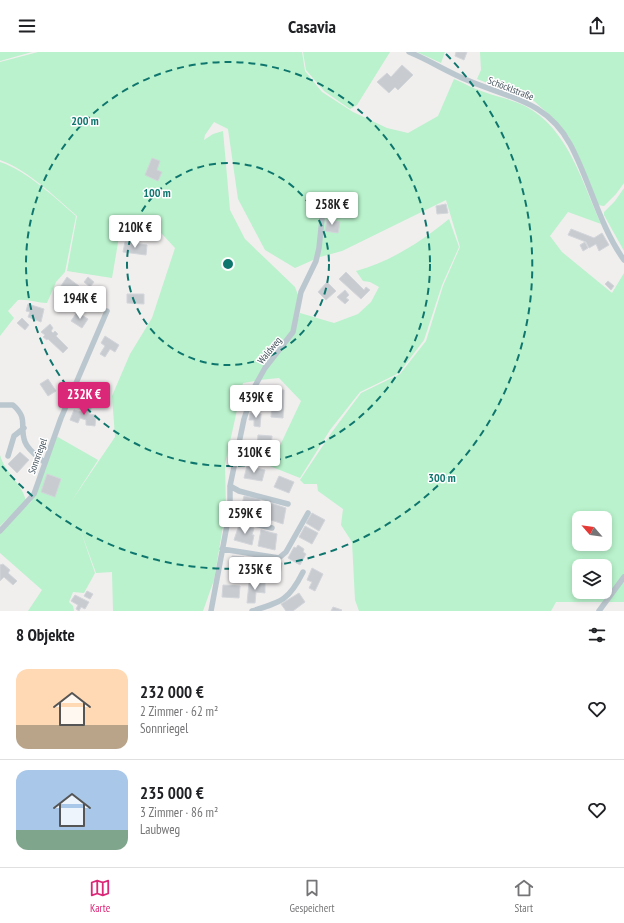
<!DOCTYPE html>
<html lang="de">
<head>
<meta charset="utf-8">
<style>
  :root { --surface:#fff; --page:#f2f2f2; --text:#202124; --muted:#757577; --line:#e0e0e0; --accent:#db2777 }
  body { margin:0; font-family:"PT Sans Narrow",sans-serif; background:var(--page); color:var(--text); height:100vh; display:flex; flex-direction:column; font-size:15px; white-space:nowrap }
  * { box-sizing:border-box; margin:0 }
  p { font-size:13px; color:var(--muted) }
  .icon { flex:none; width:22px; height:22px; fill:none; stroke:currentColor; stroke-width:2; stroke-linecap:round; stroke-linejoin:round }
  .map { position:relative; height:559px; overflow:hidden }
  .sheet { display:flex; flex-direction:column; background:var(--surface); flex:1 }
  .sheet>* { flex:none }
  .needle { width:26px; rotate:298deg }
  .fabs { position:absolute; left:572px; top:459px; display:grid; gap:8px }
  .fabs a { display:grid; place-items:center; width:40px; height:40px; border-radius:8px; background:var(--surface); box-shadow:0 2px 6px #0003; font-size:20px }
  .price { position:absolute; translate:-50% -34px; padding:0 9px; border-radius:4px; background:#fff; color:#222; font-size:13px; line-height:26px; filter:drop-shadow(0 1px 2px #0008) }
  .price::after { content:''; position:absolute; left:50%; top:24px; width:12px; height:9px; margin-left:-6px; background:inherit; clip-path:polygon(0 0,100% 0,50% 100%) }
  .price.current { background:var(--accent); color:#fff }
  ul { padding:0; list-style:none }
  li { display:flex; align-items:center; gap:12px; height:100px; padding:0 16px }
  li+li { border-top:1px solid var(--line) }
  li span { display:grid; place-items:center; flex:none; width:112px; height:80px; border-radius:12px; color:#555 }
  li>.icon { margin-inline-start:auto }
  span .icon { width:48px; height:48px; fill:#fffc; stroke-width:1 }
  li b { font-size:17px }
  h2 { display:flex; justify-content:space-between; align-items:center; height:48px; padding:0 16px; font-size:17px }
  header { display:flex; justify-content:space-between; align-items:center; height:52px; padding:0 16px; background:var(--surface); font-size:18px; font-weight:600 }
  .tab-bar { display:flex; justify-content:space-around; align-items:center; height:56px; border-top:1px solid var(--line); background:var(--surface); font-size:11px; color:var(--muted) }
  .tab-bar a { display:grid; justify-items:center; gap:2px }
  .tab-bar .current { color:var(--accent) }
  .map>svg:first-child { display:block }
  .green { fill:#b9f2cc; fill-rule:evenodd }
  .building { fill:#c8ccd1; stroke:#d2d5da }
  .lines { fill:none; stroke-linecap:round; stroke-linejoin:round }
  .minor { stroke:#bbc7ce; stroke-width:5.5 }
  .ring { fill:none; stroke:#0f766e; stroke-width:2; stroke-dasharray:7 5 }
  .labels { text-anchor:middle; stroke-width:3; stroke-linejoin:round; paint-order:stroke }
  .street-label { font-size:10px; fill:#45535d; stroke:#fff }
  .centre { fill:#0f766e; stroke:#fff; stroke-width:2 }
  .ring-label { font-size:12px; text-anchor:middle; font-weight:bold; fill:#0f766e; stroke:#fff; stroke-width:3; stroke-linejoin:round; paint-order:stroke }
</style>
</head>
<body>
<header><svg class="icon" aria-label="menu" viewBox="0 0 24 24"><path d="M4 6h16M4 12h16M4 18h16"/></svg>Casavia<svg class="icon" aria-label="share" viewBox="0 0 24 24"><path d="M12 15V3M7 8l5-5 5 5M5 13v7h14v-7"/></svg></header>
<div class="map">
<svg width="624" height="559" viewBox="0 0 624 559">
  <rect width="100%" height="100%" fill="#f1eeee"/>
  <path class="green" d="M0,0H32L0,9Z
    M38,0H302L305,19L322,40L353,60L387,76L408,81L438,64L454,27C464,31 474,37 484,40C498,45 513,48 525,54C568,76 582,130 601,172L568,160L550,184L562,200L612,241L624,221V550H556L551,559H359L355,548L352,490L341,473L343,457L318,439L317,432H304L300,428L332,380L361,341L400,322L426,289L443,234L460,195L446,148L342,199L320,205L295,216L265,198L238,147L228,77L214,70L205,83L204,88L213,82L223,79L230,158L245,187L295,235L298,243L291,281L255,329L243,331L225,412L226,457L223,474L214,528L203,559H113L112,520L96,521L79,474L95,521L84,541L73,540L69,550L73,554L74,559H28L42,538L0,501V475L31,450L56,384L98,408L71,450L115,385L112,344L130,302L152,266L175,196L150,169L120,179L112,226L67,219L77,164C55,145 27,117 0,108V10ZM579,466H605V492H579ZM579,514H605V540H579Z
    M303,0H390L357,53L350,57L324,39L306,18Z
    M417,0H445L441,11Z
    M480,0H624V131L616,142L604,154L598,153L569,85L555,68L534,49L477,27L481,18Z
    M0,110C26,118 55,146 76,164L65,220L56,230L47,251C37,251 28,247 18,248L8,259L14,266L0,284Z
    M624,136V199L604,163V160L615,149Z
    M449,167L459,195L442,233L424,288L399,321L360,340L330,378L300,426L257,409L276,402L301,349L279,326L259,328L270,311L294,281L300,261L334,271L358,262L371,250L379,235L370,230L363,229L356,219C390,210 422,189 449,167Z
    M0,403C5,421 22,431 26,449L0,474Z"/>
  <path class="building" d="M456,0H467L464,8L455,4Z
    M402,13L413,23L398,38L395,35L389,41L377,30L387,21L391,25Z
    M152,106L160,109L157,118L162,120L158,129L145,123Z
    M446,152L448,161L437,162L436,154Z
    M327,168L340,170L338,181L325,179Z
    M571,177L594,186L602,181L609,193L599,199L596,192L589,196L586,190L568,183Z
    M149,179L155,182L151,188L146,185Z
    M125,190L147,193L146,203L123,200Z
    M585,190L588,196L583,199L580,193Z
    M346,220L364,238L366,235L370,238L361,247L339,227Z
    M67,225L79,234L72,243L61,234Z
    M88,225L94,230L90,235L84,230Z
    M608,229L614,234L611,238L605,232Z
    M327,230L336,239L326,248L318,240Z
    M345,238L349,243L346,246L349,248L345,252L337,245Z
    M127,242H144V252L127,251Z
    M28,252L44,257L41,270L28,265L30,260L26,259Z
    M77,260L88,267L82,276L71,269Z
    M22,266L29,273L25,278L17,271Z
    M50,272L53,276L51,279L53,281L55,279L58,282L56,284L68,296L63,301L48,287L47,288L43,285L45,283L41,280Z
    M105,284L119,293L115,300L110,297L105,305L100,302L105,294L101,291Z
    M48,327L56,339L48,344L40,332Z
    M261,337L284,338L283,366L271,365L272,352H260Z
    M84,351L92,354L89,362L96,363L95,374L86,373V368L80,366L78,371L70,368L74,358L81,360Z
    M250,361L261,362L260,375L254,374V368H249Z
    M258,383L272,384L271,396L257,395Z
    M20,400L29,408L17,421L8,412Z
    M247,414L265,418L262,429L244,426Z
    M47,422L61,427L55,445L41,440Z
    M279,424L294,430L289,441L274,435Z
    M244,444L260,447L258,464L240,460Z
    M271,451L286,456L283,472L265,466Z
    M312,461L325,468L319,479L306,471Z
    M239,473L254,476L252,483H254L252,493L234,488Z
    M305,474L318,481L312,492L299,485Z
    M261,478L277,482L275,498L258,494Z
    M298,493L304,497L303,500L306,502L300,513L288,506L294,495L296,496Z
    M232,504L244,505L242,518L230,517Z
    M246,506L258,507L257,520L245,519Z
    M269,510L282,511L280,524H268L266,511Z
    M3,512L10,518L8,521L17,529L13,533L4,525L0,529V513Z
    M312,516L323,522L315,539L309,536L312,530L307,528Z
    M249,531H265V541L256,540L255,551H247Z
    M223,533L240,534L239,546L222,545Z
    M87,539L93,542L90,547L84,544Z
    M299,541L305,550L293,559H286L281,552Z
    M75,543L89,550L85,557L81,555L79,559L76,557L78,553L71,549Z
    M333,555L342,558L341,559H331Z"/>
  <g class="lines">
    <path class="minor" d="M409,0C429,8 447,20 467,28C508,46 546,48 570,92C590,129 599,173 624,208
      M0,353H13C29,367 19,374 25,390C28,398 37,404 44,410
      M8,404L14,384L24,376
      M230,434L239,439L288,452
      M228,466L272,476
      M0,479L34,442L61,366L107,259
      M222,497L279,506L286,500L308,461
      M211,559L230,457V434L244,367L255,334L265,316L293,280L301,240L316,209L319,196L322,167
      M252,559C282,550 289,548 303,520
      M599,559L624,525"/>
  </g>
  <g class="ring">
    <circle cx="228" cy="212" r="101"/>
    <circle cx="228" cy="212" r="202"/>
    <path d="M446 2A303 303 0 1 1 1 413"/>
  </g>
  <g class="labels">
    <g class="street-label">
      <text transform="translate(511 36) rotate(21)" y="4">Schöcklstraße</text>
      <text transform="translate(269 298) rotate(-51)" y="4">Waldweg</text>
      <text transform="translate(37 404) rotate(-70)" y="4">Sonnriegel</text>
    </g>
  </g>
  <circle cx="228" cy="212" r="6" class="centre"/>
  <g class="ring-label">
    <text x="85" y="73">200 m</text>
    <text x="157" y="145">100 m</text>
    <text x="442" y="430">300 m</text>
  </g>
</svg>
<div class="fabs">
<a><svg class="needle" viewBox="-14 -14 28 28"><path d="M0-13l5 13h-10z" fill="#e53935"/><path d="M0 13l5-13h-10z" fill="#757577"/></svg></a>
<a><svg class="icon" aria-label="layers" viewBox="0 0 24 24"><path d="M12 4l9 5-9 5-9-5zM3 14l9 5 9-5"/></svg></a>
</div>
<b class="price" style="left:332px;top:174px">258K €</b>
<b class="price" style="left:135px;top:197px">210K €</b>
<b class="price" style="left:80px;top:268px">194K €</b>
<b class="price current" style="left:84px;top:364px">232K €</b>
<b class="price" style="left:256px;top:367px">439K €</b>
<b class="price" style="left:254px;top:422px">310K €</b>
<b class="price" style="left:245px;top:483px">259K €</b>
<b class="price" style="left:255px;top:539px">235K €</b>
</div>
<section class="sheet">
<h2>8 Objekte<svg class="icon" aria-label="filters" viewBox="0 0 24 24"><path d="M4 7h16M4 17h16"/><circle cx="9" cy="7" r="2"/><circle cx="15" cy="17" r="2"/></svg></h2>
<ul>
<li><span style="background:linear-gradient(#ffd9b3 70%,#b9a48a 0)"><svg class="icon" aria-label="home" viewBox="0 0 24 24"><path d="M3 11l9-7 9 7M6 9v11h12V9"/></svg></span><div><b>232 000 €</b><p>2 Zimmer · 62 m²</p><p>Sonnriegel</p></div><svg class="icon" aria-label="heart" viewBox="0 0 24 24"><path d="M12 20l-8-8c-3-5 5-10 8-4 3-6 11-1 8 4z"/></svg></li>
<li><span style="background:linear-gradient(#a9c7e8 75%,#7fa58c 0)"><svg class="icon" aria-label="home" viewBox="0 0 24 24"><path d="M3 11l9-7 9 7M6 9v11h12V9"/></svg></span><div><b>235 000 €</b><p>3 Zimmer · 86 m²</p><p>Laubweg</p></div><svg class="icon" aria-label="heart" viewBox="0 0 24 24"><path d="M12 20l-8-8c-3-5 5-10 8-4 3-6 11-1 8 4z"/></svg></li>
</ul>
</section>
<nav class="tab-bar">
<a class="current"><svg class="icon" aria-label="map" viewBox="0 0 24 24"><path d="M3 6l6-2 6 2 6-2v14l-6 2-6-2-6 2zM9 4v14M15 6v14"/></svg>Karte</a>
<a><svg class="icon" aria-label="saved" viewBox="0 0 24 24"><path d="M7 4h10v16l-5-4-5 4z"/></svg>Gespeichert</a>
<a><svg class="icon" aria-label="home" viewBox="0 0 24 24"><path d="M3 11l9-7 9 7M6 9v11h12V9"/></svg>Start</a>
</nav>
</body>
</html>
